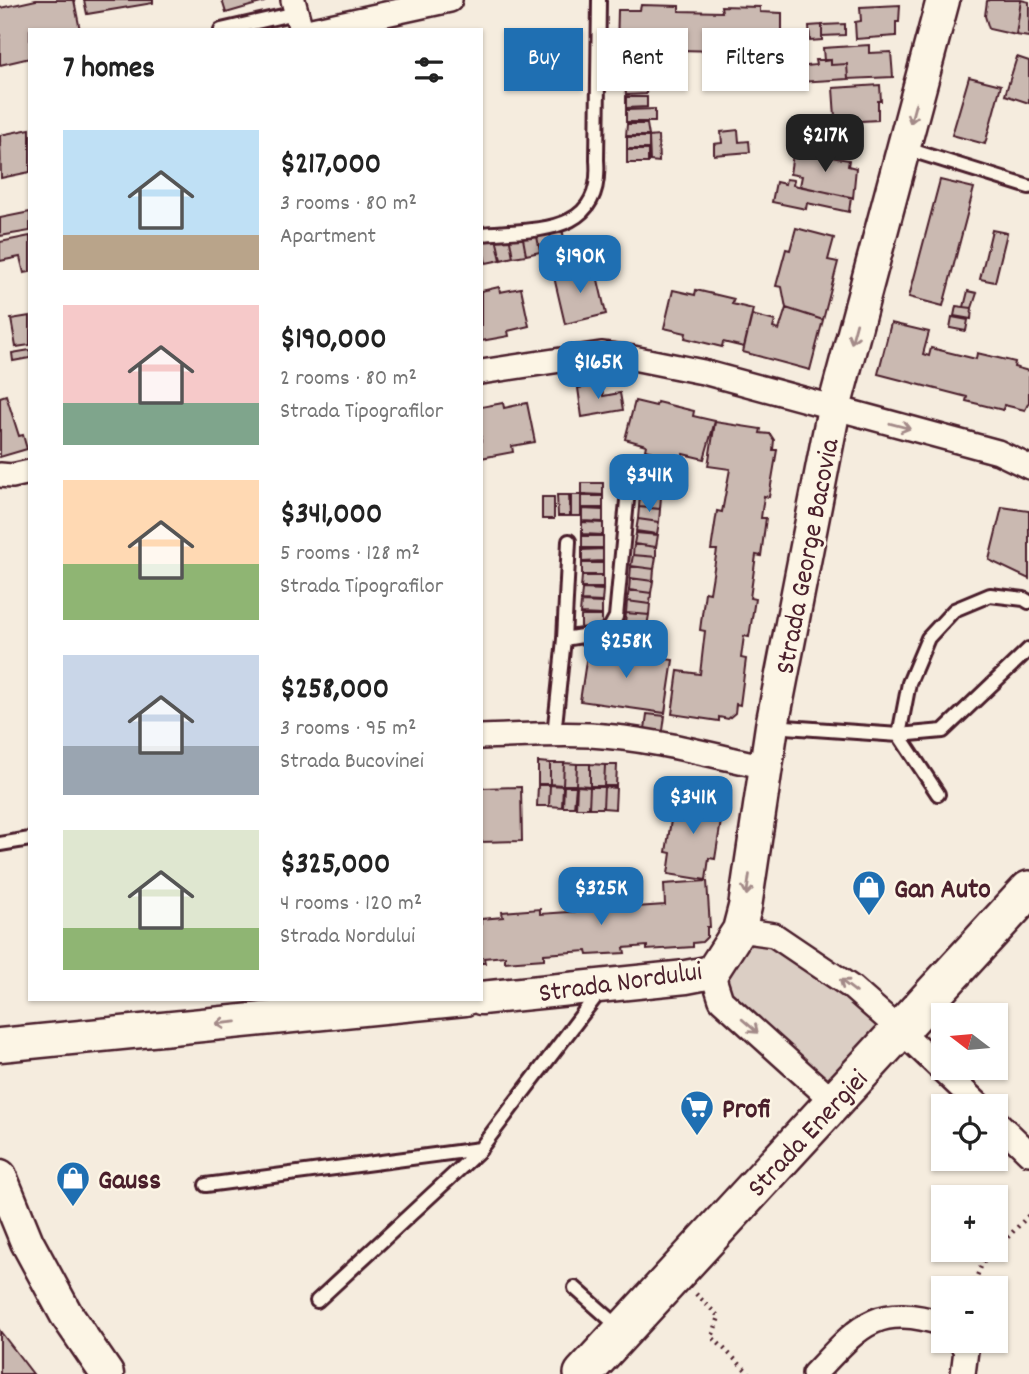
<!DOCTYPE html>
<html lang="en">
<head>
<meta charset="utf-8">
<style>
  :root { --surface:#fff; --page:#f6f6f6; --text:#222; --muted:#767676; --accent:#1f6fb2 }
  body { margin:0; font-family:Dekko,sans-serif; background:var(--page); color:var(--text); height:100vh; display:flex; flex-direction:column; font-size:26px; white-space:nowrap }
  * { box-sizing:border-box; margin:0 }
  p { font-size:23px; color:var(--muted) }
  .icon { flex:none; width:38px; height:38px; fill:none; stroke:currentColor; stroke-width:2; stroke-linecap:round; stroke-linejoin:round }
  .map { position:relative; flex:1; overflow:hidden }
  .panel { position:absolute; left:28px; top:28px; width:455px; height:973px; display:flex; flex-direction:column; background:var(--surface); border-radius:0px; box-shadow:0 2px 5px #0004 }
  .panel>* { flex:none }
  .guide { position:absolute; left:504px; top:28px; width:420px; height:63px; display:flex; gap:14px }
  .needle { width:46px; rotate:286deg }
  .tools { position:absolute; left:931px; top:1003px; display:grid; gap:14px }
  .tools a { display:grid; place-items:center; width:77px; height:77px; border-radius:0px; background:var(--surface); box-shadow:0 2px 5px #0004; font-size:35px }
  .price { position:absolute; translate:-50% -60px; padding:0 16px; border-radius:14px; background:var(--accent); color:#fff; font-size:23px; line-height:46px; filter:drop-shadow(0 2px 4px #0008) }
  .price::after { content:''; position:absolute; left:50%; top:42px; width:21px; height:16px; margin-left:-10px; background:inherit; clip-path:polygon(0 0,100% 0,50% 100%) }
  .price.current { background:#222; color:#fff }
  ul { padding:0; list-style:none }
  li { display:flex; align-items:center; gap:21px; height:175px; padding:0 35px }
  li span { display:grid; place-items:center; flex:none; width:196px; height:140px; border-radius:0px; color:#555 }
  li>.icon { margin-inline-start:auto }
  span .icon { width:84px; height:84px; fill:#fffc; stroke-width:1 }
  li b { font-size:30px }
  h2 { display:flex; justify-content:space-between; align-items:center; height:84px; padding:0 35px; font-size:30px }
  .chip { padding:0 24px; border-radius:0px; background:var(--surface); box-shadow:0 2px 5px #0004; font-size:24px; line-height:63px }
  .chip.current { background:var(--accent); color:#fff }
  .map>svg:first-child { display:block }
  .green { fill:#dbcec4; stroke:#927678; stroke-width:2 }
  .building { fill:#cab9b1; stroke:#4a1f2b; stroke-width:2 }
  .lines { fill:none; stroke-linecap:round; stroke-linejoin:round }
  .lane-casing { stroke:#4a1f2b; stroke-width:18 }
  .street-casing { stroke:#4a1f2b; stroke-width:28 }
  .secondary-casing { stroke:#4a1f2b; stroke-width:37 }
  .primary-casing { stroke:#4a1f2b; stroke-width:42 }
  .path { stroke:#4a1f2b; stroke-width:4.5; stroke-dasharray:2 5; stroke-linecap:butt }
  .lane { stroke:#fcf5e5; stroke-width:12 }
  .street { stroke:#fcf5e5; stroke-width:23 }
  .secondary { stroke:#fcf5e5; stroke-width:32 }
  .primary { stroke:#fcf5e5; stroke-width:37 }
  .oneway { stroke:#a38a88 }
  .labels { text-anchor:middle; stroke-width:5; stroke-linejoin:round; paint-order:stroke }
  .street-label { font-size:28px; fill:#4a1f2b; stroke:#fcf5e5 }
  .poi-label { font-size:28px; font-weight:bold; fill:#4a1f2b; stroke:#fcf5e5; text-anchor:start }
</style>
</head>
<body>
<div class="map">
<svg width="1029" height="1374" viewBox="0 0 1029 1374">
  <rect width="100%" height="100%" fill="#f5ecde"/>
  <filter id="ink" filterUnits="userSpaceOnUse"><feTurbulence type="fractalNoise" baseFrequency=".0143" numOctaves="2"/><feDisplacementMap in="SourceGraphic" scale="14" xChannelSelector="R" yChannelSelector="G"/><feConvolveMatrix kernelMatrix="1 2 1 2 8 2 1 2 1" color-interpolation-filters="sRGB"/></filter>
  <g filter="url(#ink)">
    <path class="green" d="M739,930L774,935L900,1030L834,1102L721,1000Z"/>
    <path class="building" d="M36,0H74L80,30H30V58L0,65V8Z
      M84,0H153V3L87,14Z
      M222,0H263L264,2L226,13Z
      M989,0H1021L1016,35L989,29L985,16L987,1Z
      M1021,0L1029,2V37L1016,35Z
      M641,5L679,6V11L722,12L721,6L760,7V12L782,13V52L760,51V57L722,56V51L678,50L679,56L639,55V49H617L618,10H640Z
      M900,5L899,22H896V36L856,39L855,22L861,21L860,7Z
      M845,24V35L822,36V25Z
      M822,25V40L810,41L809,26Z
      M869,45V53L891,52L893,77L848,79L847,64L831,65V60L824,61L823,48Z
      M1017,57L1029,61V103L1005,95Z
      M815,60H831V65L847,64L848,79L799,82L798,67L816,65Z
      M794,68L796,83L765,86L764,71Z
      M969,77L1001,85L985,144L952,135Z
      M647,82L646,94L626,95L625,83Z
      M880,85L881,101H878V120L844,122V117H835L833,88Z
      M626,97H647V107L626,108Z
      M655,109V122H626V110Z
      M627,124H647L649,136H626Z
      M30,129V172L1,178L0,135Z
      M738,130L739,142L749,141L750,152L714,155V144L722,143L721,132Z
      M658,136L659,162L650,161L649,137Z
      M627,137H649V149H627Z
      M627,150H648V163H627Z
      M806,153L849,160L848,166L856,168L853,198L800,186L802,176L790,174L793,154L806,156Z
      M786,179L794,180L793,185L851,197L849,212L807,203L806,209L772,202L776,182L785,184Z
      M940,180L974,188L943,306L909,297Z
      M30,212V231L0,236V218Z
      M562,226L565,247L553,250L549,228Z
      M549,228L553,250L540,252L536,231Z
      M796,228L834,238L828,260L838,262L823,320L786,308L782,287L776,286L786,249L790,250Z
      M992,230L1007,233L995,282L980,279Z
      M536,231L540,252L526,255L522,233Z
      M522,233L526,255L513,257L509,235Z
      M509,235L513,257L501,260L496,238Z
      M30,236V272L24,273L20,257L0,261V242Z
      M496,238L501,260L486,263L481,242Z
      M595,267L606,314L565,324L554,277Z
      M499,287L500,292L521,288L529,326L508,331L509,336L481,341V291Z
      M673,290L695,295L696,290L734,299L732,304L753,309L744,347L723,342L722,347L685,338L686,333L664,328Z
      M968,291L977,293L972,308L964,307Z
      M956,306L972,308L971,319L954,316Z
      M786,308L823,320L810,370L743,352L752,315L775,321L773,328L779,330Z
      M30,316V345L16,347L11,319Z
      M952,317L968,320L966,331L950,328Z
      M891,323L929,332L923,354L929,356L931,348L976,359L977,353L1015,362L1014,367L1029,371V402L1025,410L1004,405L1003,410L966,401L967,397L878,374Z
      M30,350V358L13,361L12,353Z
      M602,385L603,396L620,393L623,410L582,417L578,388Z
      M6,395L19,436L23,435L27,449L0,457V397Z
      M635,401L656,406L657,402L694,411L693,416L715,421L704,459L683,454L682,459L645,450L646,445L625,439Z
      M503,403L504,408L527,403L535,442L512,446L513,452L481,458V407Z
      M715,422L761,429L760,433L770,434L774,440L773,450H777L769,497L764,496L761,518H766L761,556L756,555L750,598L755,599L749,637L744,636L741,658L746,659L740,705L736,704L735,713L728,719L719,717V721L672,714L678,671L700,674L705,631L700,630L705,592L710,593L717,550H711L717,511L722,512L730,469L708,466Z
      M582,483H603V495L582,494Z
      M641,483L663,485L661,497L640,495Z
      M557,495H569L570,516H558Z
      M571,495H581V516H571Z
      M640,495L661,497L660,509L639,507Z
      M582,496H603V508H582Z
      M542,497H554V519H542Z
      M639,507L660,509L659,522L638,519Z
      M1002,507L1029,511V579L989,560Z
      M582,509L603,510V522L582,521Z
      M638,519L659,522L657,534L636,531Z
      M582,522L603,523V535L582,534Z
      M636,533L658,535L656,547L634,544Z
      M582,536H603V548H582Z
      M634,544L656,547V557L633,555Z
      M603,549V561L582,562V550Z
      M633,555L656,557L654,569L631,566Z
      M582,563H603V575H582Z
      M631,566L654,569L653,581L630,578Z
      M582,576H603V588H581Z
      M630,578L653,581L651,593L629,590Z
      M582,589L603,590L602,602L581,601Z
      M629,590L651,593L650,604L627,601Z
      M627,601L650,604L649,615L626,613Z
      M581,602L602,603V615L580,614Z
      M626,613L649,615L647,626L625,624Z
      M581,616H602V628H581Z
      M588,648L673,660L665,713L580,701Z
      M647,714L665,716L663,731L645,729Z
      M538,762L550,763V784H538Z
      M550,763H564L563,785L550,784Z
      M564,763L577,764L576,785H563Z
      M577,764H590V786L576,785Z
      M590,764L605,765L604,786H590Z
      M605,765H617L616,786H604Z
      M538,785H550L549,806H537Z
      M550,785L563,786L562,807L549,806Z
      M564,786H576L574,807H563Z
      M577,786L590,787L589,808H576Z
      M521,787L522,841L481,842V788Z
      M590,787H604L603,808H589Z
      M604,787L616,788L615,809L603,808Z
      M681,793L719,798L715,820L721,821L715,859L709,858L706,880L668,874L671,853L666,852L672,814L677,815Z
      M707,881L710,927H707V937L702,942L693,943V947L647,950V946L624,948L625,953L588,955L587,951L544,954V959L505,962V956L484,958L485,963H481V919L503,917L502,912L540,909V914L583,911V906L621,903V908L665,905L664,884Z
      M0,1331L33,1374H0Z"/>
    <g class="lines">
      <g class="lane-casing">
        <path id="lane" d="M221,30L296,13
          M904,148L1029,187
          M481,234C536,229 603,236 597,160L599,0
          M564,639L600,633L610,628L616,617L628,490
          M772,726L899,735L943,731L1029,649
          M554,735L564,639L569,541
          M938,794L899,735L909,683L928,638L954,610L990,595L1024,599L1029,602
          M0,844L30,839
          M206,1185L480,1149L600,991
          M575,1288L620,1328
          M317,1301L480,1150"/>
      </g>
      <g class="street-casing">
        <path id="street" d="M293,0L301,30
          M312,30L450,0
          M481,372L601,354L633,358L703,372L998,452L1029,467
          M0,475L12,476L30,472
          M481,737C517,736 554,733 590,735C649,738 707,754 766,767
          M739,930L774,935L851,987L900,1030L980,1106
          M712,972L721,1000L834,1102
          M996,1121L1029,1153
          M959,1340L966,1350L963,1374
          M814,1374C858,1328 875,1302 943,1324"/>
      </g>
      <g class="secondary-casing">
        <path id="secondary" d="M481,998L686,977L712,972L739,930L745,907L772,726L834,408L943,0
          M0,1045L465,999
          M0,1176L27,1242L66,1314L107,1374"/>
      </g>
      <g class="primary-casing">
        <path id="primary" d="M583,1374L1029,890"/>
      </g>
      <path class="path" d="M972,1288L982,1264L1029,1215
        M696,1294L719,1317L712,1337L750,1374"/>
      <use href="#lane" class="lane"/>
      <use href="#street" class="street"/>
      <use href="#secondary" class="secondary"/>
      <use href="#primary" class="primary"/>
    </g>
    <defs><path id="oneway-shaft" d="M-6 0H5M1.5-3L5.5 0L1.5 3" fill="none" stroke-width="1.6" stroke-linecap="round" stroke-linejoin="round" transform="scale(1.75)"/></defs>
    <g class="oneway">
      <use href="#oneway-shaft" transform="translate(913 113) rotate(105)"/>
      <use href="#oneway-shaft" transform="translate(854 333) rotate(105)"/>
      <use href="#oneway-shaft" transform="translate(900 426) rotate(15)"/>
      <use href="#oneway-shaft" transform="translate(748 885) rotate(98)"/>
      <use href="#oneway-shaft" transform="translate(848 986) rotate(-143)"/>
      <use href="#oneway-shaft" transform="translate(226 1023) rotate(174)"/>
      <use href="#oneway-shaft" transform="translate(750 1026) rotate(41)"/>
    </g>
  </g>
  <defs>
    <g id="shop-pin" transform="scale(1.75)"><path d="M0 17L-7.5 6A9.5 9.5 0 1 1 7.5 6Z" fill="#1f6fb2" stroke="#fcf5e5"/><path d="M-5-2.5h2.3a2.7 3.5 0 0 1 5.4 0H5L5.5 6h-11ZM-1.5-2.5h3a1.5 2.3 0 0 0-3 0Z" fill="#fff"/></g>
    <g id="supermarket-pin" transform="scale(1.75)"><path d="M0 17L-7.5 6A9.5 9.5 0 1 1 7.5 6Z" fill="#1f6fb2" stroke="#fcf5e5"/><path d="M-6-5.5h2.5l.6 2H6L4.5 2H-2.5L-4.4-4H-6ZM-1.5 3.2a1.3 1.3 0 1 0 .1 0ZM3 3.2a1.3 1.3 0 1 0 .1 0Z" fill="#fff"/></g>
  </defs>
  <g fill-rule="evenodd">
    <use href="#shop-pin" x="869" y="887"/>
    <use href="#supermarket-pin" x="697" y="1107"/>
    <use href="#shop-pin" x="73" y="1178"/>
  </g>
  <g class="labels">
    <g class="street-label">
      <text transform="translate(805 556) rotate(-79)" y="10">Strada George Bacovia</text>
      <text transform="translate(620 980) rotate(-8)" y="10">Strada Nordului</text>
      <text transform="translate(806 1132) rotate(-47)" y="10">Strada Energiei</text>
    </g>
    <g class="poi-label">
      <text x="894" y="897">Gan Auto</text>
      <text x="722" y="1117">Profi</text>
      <text x="98" y="1188">Gauss</text>
    </g>
  </g>
</svg>
<div class="tools">
<a><svg class="needle" viewBox="-14 -14 28 28"><path d="M0-13l5 13h-10z" fill="#e53935"/><path d="M0 13l5-13h-10z" fill="#767676"/></svg></a>
<a><svg class="icon" aria-label="locate" viewBox="0 0 24 24"><circle cx="12" cy="12" r="6"/><path d="M12 2v4M12 18v4M2 12h4M18 12h4"/></svg></a>
<a>+</a>
<a>−</a>
</div>
<b class="price current" style="left:825px;top:174px">$217K</b>
<b class="price" style="left:580px;top:295px">$190K</b>
<b class="price" style="left:598px;top:401px">$165K</b>
<b class="price" style="left:649px;top:514px">$341K</b>
<b class="price" style="left:626px;top:680px">$258K</b>
<b class="price" style="left:693px;top:836px">$341K</b>
<b class="price" style="left:601px;top:927px">$325K</b>
<div class="guide">
<a class="chip current">Buy</a>
<a class="chip">Rent</a>
<a class="chip">Filters</a>
</div>
<section class="panel">
<h2>7 homes<svg class="icon" aria-label="filters" viewBox="0 0 24 24"><path d="M4 7h16M4 17h16"/><circle cx="9" cy="7" r="2"/><circle cx="15" cy="17" r="2"/></svg></h2>
<ul>
<li><span style="background:linear-gradient(#bfe0f5 75%,#b9a48a 0)"><svg class="icon" aria-label="home" viewBox="0 0 24 24"><path d="M3 11l9-7 9 7M6 9v11h12V9"/></svg></span><div><b>$217,000</b><p>3 rooms · 80 m²</p><p>Apartment</p></div></li>
<li><span style="background:linear-gradient(#f6c9c9 70%,#7fa58c 0)"><svg class="icon" aria-label="home" viewBox="0 0 24 24"><path d="M3 11l9-7 9 7M6 9v11h12V9"/></svg></span><div><b>$190,000</b><p>2 rooms · 80 m²</p><p>Strada Tipografilor</p></div></li>
<li><span style="background:linear-gradient(#ffd9b3 60%,#8fb573 0)"><svg class="icon" aria-label="home" viewBox="0 0 24 24"><path d="M3 11l9-7 9 7M6 9v11h12V9"/></svg></span><div><b>$341,000</b><p>5 rooms · 128 m²</p><p>Strada Tipografilor</p></div></li>
<li><span style="background:linear-gradient(#c9d6e8 65%,#9aa5b1 0)"><svg class="icon" aria-label="home" viewBox="0 0 24 24"><path d="M3 11l9-7 9 7M6 9v11h12V9"/></svg></span><div><b>$258,000</b><p>3 rooms · 95 m²</p><p>Strada Bucovinei</p></div></li>
<li><span style="background:linear-gradient(#dfe7d0 70%,#8fb573 0)"><svg class="icon" aria-label="home" viewBox="0 0 24 24"><path d="M3 11l9-7 9 7M6 9v11h12V9"/></svg></span><div><b>$325,000</b><p>4 rooms · 120 m²</p><p>Strada Nordului</p></div></li>
</ul>
</section>
</div>
</body>
</html>
